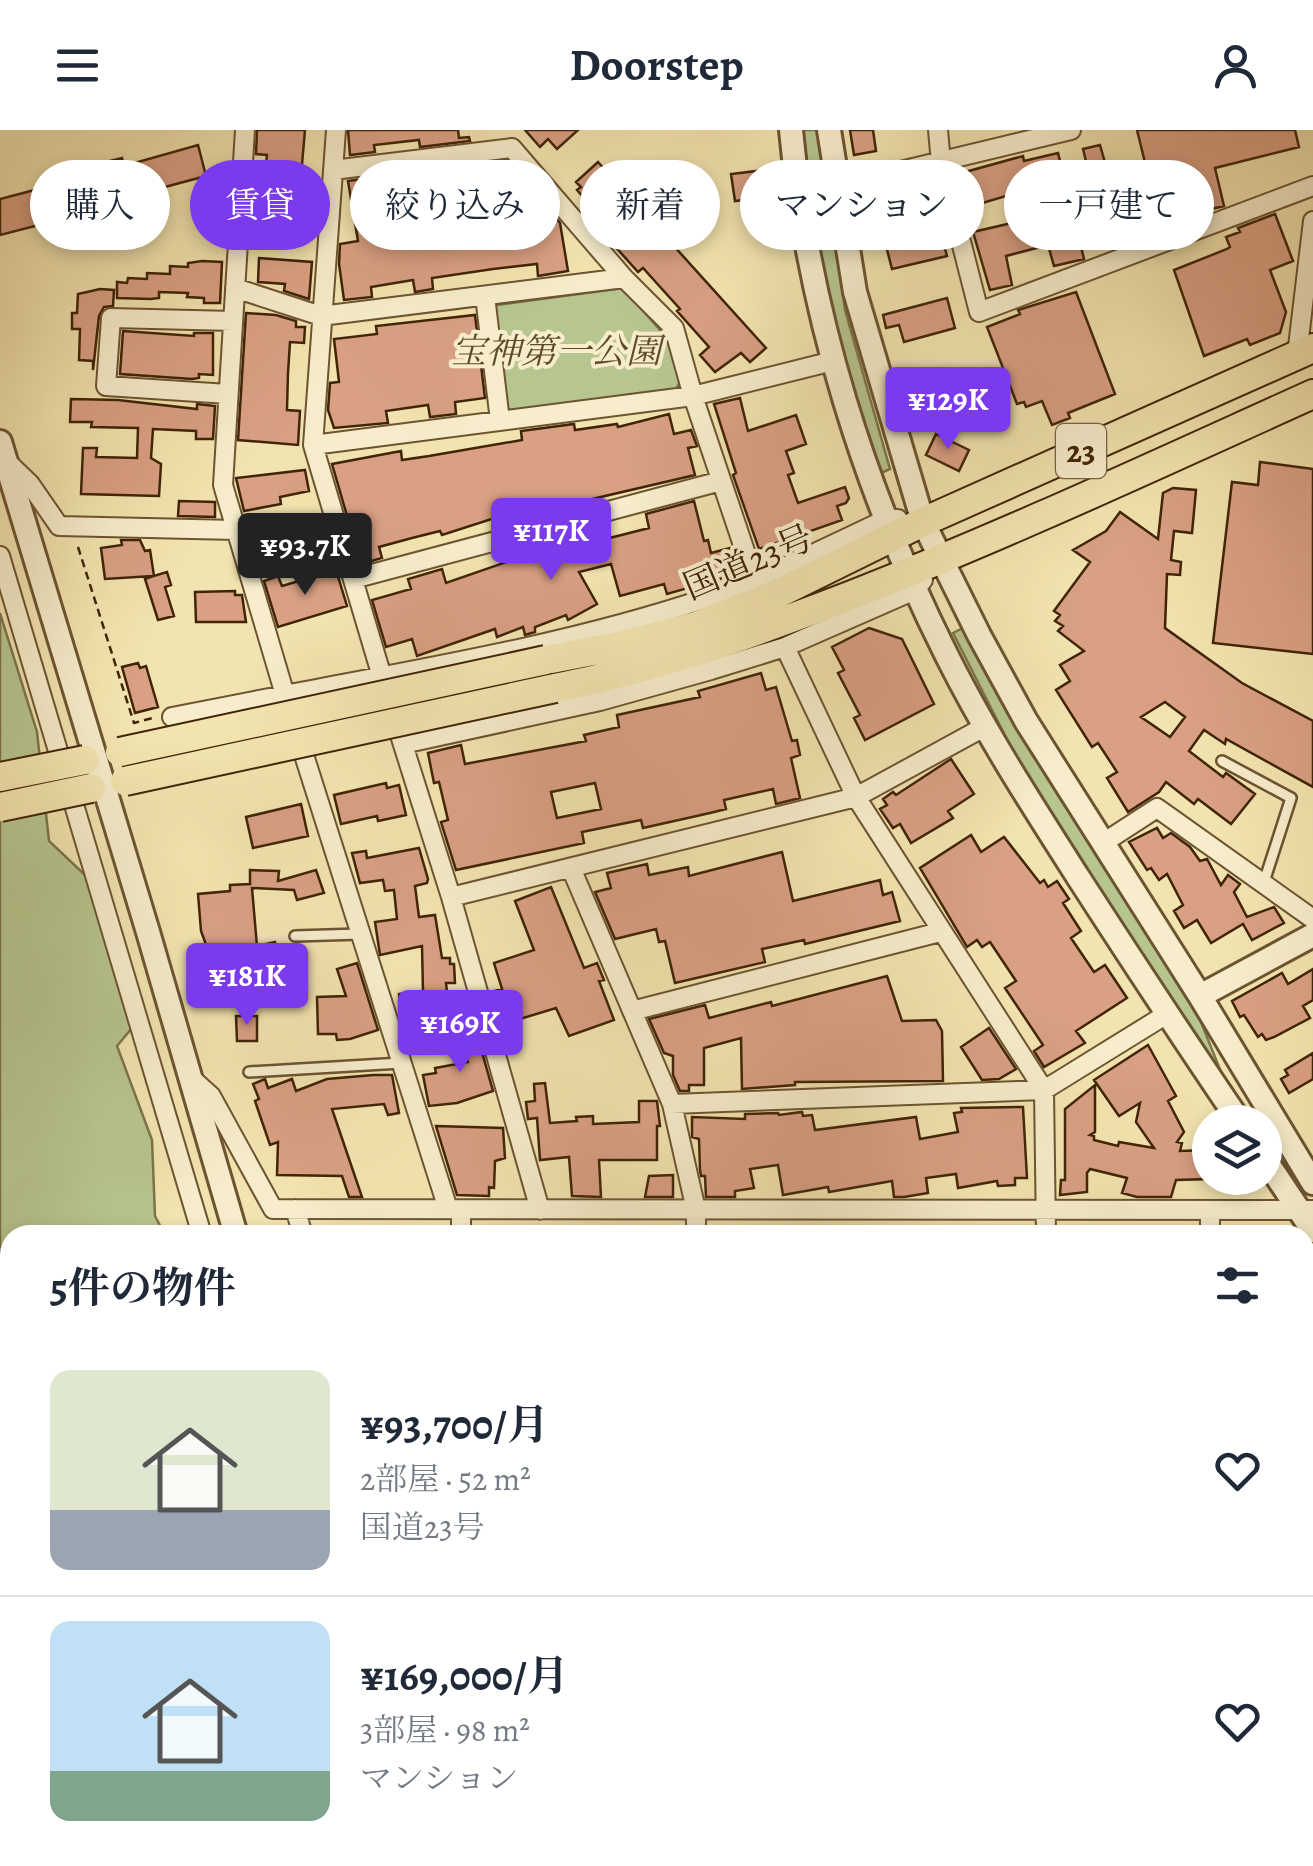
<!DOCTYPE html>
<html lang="ja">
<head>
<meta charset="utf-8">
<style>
  :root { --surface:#fff; --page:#f2f2f3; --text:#1f2937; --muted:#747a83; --line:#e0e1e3; --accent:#7c3aed }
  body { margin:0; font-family:Alegreya,"Noto Serif JP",serif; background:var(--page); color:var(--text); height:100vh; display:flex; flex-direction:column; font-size:38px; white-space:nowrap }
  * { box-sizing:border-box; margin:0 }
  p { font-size:32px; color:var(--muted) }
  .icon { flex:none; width:55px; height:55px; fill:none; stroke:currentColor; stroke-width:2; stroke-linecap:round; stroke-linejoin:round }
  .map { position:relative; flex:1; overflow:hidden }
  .details { position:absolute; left:0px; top:1095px; width:1315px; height:642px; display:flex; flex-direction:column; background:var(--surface); border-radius:30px 30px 0 0; box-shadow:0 5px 15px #0003 }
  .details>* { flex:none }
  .top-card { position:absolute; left:30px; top:30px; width:1255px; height:90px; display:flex; gap:20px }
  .controls { position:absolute; left:1192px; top:975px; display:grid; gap:20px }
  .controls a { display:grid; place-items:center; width:90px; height:90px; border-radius:50%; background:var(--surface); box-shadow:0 5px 15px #0003; font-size:50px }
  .price { position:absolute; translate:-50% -85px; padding:0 22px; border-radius:10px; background:var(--accent); color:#fff; font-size:32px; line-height:65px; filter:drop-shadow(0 2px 5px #0008) }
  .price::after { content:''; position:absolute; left:50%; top:60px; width:30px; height:22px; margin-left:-15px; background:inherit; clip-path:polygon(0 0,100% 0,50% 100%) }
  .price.current { background:#222; color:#fff }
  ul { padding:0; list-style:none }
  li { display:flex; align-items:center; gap:30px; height:250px; padding:0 50px }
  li+li { border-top:2px solid var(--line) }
  li span { display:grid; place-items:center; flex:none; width:280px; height:200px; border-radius:20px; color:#555 }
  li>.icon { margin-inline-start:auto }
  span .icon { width:120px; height:120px; fill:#fffc; stroke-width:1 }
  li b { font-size:42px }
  h2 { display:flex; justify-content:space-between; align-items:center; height:120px; padding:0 50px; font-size:42px }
  .tag { padding:0 35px; border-radius:45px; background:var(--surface); box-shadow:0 5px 15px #0003; font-size:35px; line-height:90px }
  .tag.current { background:var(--accent); color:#fff }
  header { display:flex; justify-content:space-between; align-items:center; height:130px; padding:0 50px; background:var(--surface); font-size:45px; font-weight:600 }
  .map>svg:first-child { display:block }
  .green { fill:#b7c58e; stroke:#7c744a; stroke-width:2.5 }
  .water { fill:#9bbeaf; stroke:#77806c; stroke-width:2.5 }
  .building { fill:#d9a083; stroke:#412407; stroke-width:2.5; fill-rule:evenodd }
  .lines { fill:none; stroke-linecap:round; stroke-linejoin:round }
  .service-casing { stroke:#6d5431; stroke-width:14 }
  .minor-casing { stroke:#6d5431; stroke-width:22 }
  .tertiary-casing { stroke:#6d5431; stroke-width:28 }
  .trunk-casing { stroke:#412407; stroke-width:32 }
  .path { stroke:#412407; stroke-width:2.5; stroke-dasharray:8 5; stroke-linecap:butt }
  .service { stroke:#f7edcc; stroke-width:9 }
  .minor { stroke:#f7edcc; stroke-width:18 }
  .tertiary { stroke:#f7edcc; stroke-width:22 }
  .trunk { stroke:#f2e4b0; stroke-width:28 }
  .trunk-bridge-casing { stroke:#412407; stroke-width:32; stroke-linecap:butt }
  .trunk-bridge { stroke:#f2e4b0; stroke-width:28 }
  .labels { text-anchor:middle; stroke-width:8; stroke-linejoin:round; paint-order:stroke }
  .shield { fill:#f7edcc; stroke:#786042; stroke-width:2.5 }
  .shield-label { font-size:32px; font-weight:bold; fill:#412407 }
  .park-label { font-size:35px; font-style:italic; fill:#5e4c29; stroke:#f7edcc }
  .street-label { font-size:35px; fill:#412407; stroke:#f7edcc }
</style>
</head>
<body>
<header><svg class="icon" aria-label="menu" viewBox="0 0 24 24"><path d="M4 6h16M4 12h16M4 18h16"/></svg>Doorstep<svg class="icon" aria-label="person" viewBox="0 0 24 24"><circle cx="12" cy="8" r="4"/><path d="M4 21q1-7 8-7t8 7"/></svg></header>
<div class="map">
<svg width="1313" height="1736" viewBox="0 0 1313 1736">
  <rect width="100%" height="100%" fill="#f2e4b0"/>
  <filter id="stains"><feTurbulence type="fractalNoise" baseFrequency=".002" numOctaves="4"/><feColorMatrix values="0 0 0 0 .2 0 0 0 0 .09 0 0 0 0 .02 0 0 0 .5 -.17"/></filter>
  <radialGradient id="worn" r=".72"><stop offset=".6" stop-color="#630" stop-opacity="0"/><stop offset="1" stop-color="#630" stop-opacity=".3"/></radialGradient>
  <path class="green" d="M800,0H822L845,180L890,339L879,344L834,200L809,74Z
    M623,158L668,209L680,252L676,259L512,280L505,278L493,182L497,175Z
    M0,483L37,602L49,711L85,745L102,789L132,898L117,916L152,1010L155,1086L165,1105H10V1449L0,1422Z
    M965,497L1201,892L1227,957L1031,657L953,503Z
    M122,1728H353L355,1736H122Z
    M510,1728H901V1736H513Z"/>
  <path class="water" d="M0,1422L10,1449V1728H122V1736H0Z"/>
  <path class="building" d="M257,0H305L301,46L265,43L267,25L256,24Z
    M348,0H458L459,8L469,7L470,11L420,17L419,10L374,15L375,22L350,25Z
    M525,0H578L557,19L548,9L540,17Z
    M850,0H873L876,21L854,25Z
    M1137,0H1295L1299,17L1215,38L1224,76L1159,92L1157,82L1130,88L1129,85L1125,86L1121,69L1152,61Z
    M198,15L206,46L142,63L144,68L0,105V69L84,47L82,38L122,28L124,36Z
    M1100,15L1108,43L1114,42L1118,58L1094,64L1083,19Z
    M1058,23L1084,129L1054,136L1048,115L1006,126L1012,155L990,160L973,102L1016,92L1009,65L966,78L958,44L1023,26L1024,31Z
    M502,32L504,48L520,46L527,54L529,75L538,74L539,89L555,87L560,93L568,141L538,146L537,134L493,139L432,148L433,159L415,162L413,150L371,157L372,167L344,170L339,134L340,114L358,111L348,51L384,46L387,74L433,69L432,57L449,55L447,39Z
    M598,32L766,218L750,232L741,223L715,242L700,225L709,217L677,181L680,179L643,138L638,142L585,83L592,77L577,60L581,57L576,52Z
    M765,40L769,67L735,71L731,44Z
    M927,51L947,126L892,139L873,65Z
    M1275,84L1293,131L1270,140L1286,182L1280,203L1250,215L1247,209L1204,226L1174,140L1227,119L1230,117L1226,107L1240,102L1238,98Z
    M259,128L312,132L309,169L284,161L285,154L258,152Z
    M202,131L222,132L220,173H204V168L187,167L188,163L159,162V168L151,169L117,168V152L127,153L128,148L147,149V143L170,144V136L188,137V133Z
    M100,159L114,160L113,176L104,177L99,186L93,240V231L79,230L80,199H72V183H77L78,164Z
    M1076,162L1115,264L1068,283L1070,288L1052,295L1042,271L1026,277L1024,272L1017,274L987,197L1020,184L1018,180Z
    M947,168L955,198L904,212L899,195L886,198L883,185Z
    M246,183L276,185L296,191V197H305L304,213L290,212L288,243L287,280L300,281L298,315L238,310Z
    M475,185L485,268L455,272L456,284L430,287L428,275L386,281L388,293L334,298L328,280L330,253L339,252L334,209L377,204L376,196Z
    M123,201L194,206V203H213V245L199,244V248L192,249L120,244Z
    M740,268L748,301L796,285L806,314L786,321L794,343L788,345L798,373L845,357L849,368L846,373L837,376L842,390L759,419L733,345L736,343L714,274Z
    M71,269L118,270L197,279V274L215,276L213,309H196V301L153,299L151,328L161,334L159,366L81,364L83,318H97L96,327L137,328L138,298L91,297L92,292H70Z
    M669,284L674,304L691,300L697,316L688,318L695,345L588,370L510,394L507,384L442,405L440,401L412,408L379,417L382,428L361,434L332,334L401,321L402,330L429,326L522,310L521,301L574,294L575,300L617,294L618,297Z
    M936,304L969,320L959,341L926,325Z
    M1260,332L1313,339V524L1213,513L1232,352L1258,355Z
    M305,340L309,361L280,367L281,374L244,381L236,348Z
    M1173,358L1196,360L1192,403L1174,401L1171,430L1181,432L1180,445L1167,444L1165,498L1242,553L1313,591V657L1226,609L1225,614L1204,600L1189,621L1223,647L1226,643L1255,664L1231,694L1198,669L1194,674L1166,652L1159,662L1128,682L1107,648L1117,642L1098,613L1092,617L1056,560L1070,551L1060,535L1084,521L1058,501L1063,496L1055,491L1060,485L1054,481L1090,432L1073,420L1106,401L1120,382L1158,409L1163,363ZM1165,572L1185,587L1170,607L1141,587Z
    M179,371L215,372V387L178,386Z
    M694,371L704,411L708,410L711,423L730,418L737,444L667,464L664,454L620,466L611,434L579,442L597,474L568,490L566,485L535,497V502L525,505L523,497L497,507L495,499L417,526L412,509L386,517L372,470L411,459L408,449L442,439L446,453L515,429L550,409L560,407L566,419L649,398L646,384Z
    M121,410H140L145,421L150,420L154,446L167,442L171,455L165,457L174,486L158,490L145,449L153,446L105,449L101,418L122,415Z
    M336,440L347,476L278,497L264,451L278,446L282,456Z
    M235,461V465H242L246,492H196L195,462Z
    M869,498L902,509L934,574L865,610L854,588L860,585L838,543L844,540L832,517Z
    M138,533L140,538L146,536L158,577L135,583L122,537Z
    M761,543L766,560L776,557L792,611L797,610L800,625L791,628L800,668L776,674L773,659L724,670L726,679L710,683L643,698L641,690L582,702L584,713L456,740L441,692L448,690L439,652L434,653L428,623L461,615L465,634L586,611L584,605L619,597L617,585L700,567L698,561ZM595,653L601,679L557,688L551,662Z
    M951,629L974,664L948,681L953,688L911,713L900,694L893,698L880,679L887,675L883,669L893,662L896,665Z
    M386,653L387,658L399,655L406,685L378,691L377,686L341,694L334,665Z
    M301,674L308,706L253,718L246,687Z
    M1157,698L1163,708L1171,703L1190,717L1200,731L1207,729L1221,755L1228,745L1240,754L1234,762L1247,787L1274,777L1284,793L1252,810L1243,794L1211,813L1197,790L1184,798L1174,781L1183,775L1167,744L1159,750L1151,738L1147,740L1129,712Z
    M971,705L981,722L1004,707L1040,753L1044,750L1048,757L1057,751L1069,769L1063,773L1081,801L1071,808L1094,842L1105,835L1127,868L1076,901L1085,913L1044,937L1034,921L1043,915L1005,858L1016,851L990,812L982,817L977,810L967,817L920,738Z
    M419,718L428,749L427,753L415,756L419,787L435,785L442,828H450V834H454L455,853H446L451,899L429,902V898L407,900L406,884L401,885L399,864L423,861L422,816L380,825L375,792L397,789L394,760L385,761L383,750L360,753L352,723L366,721L367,728Z
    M782,722L793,771L880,750L883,765L892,762L900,791L805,814L804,810L762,819L765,832L675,853L665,811L659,812L656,799L615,809L595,762L611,758L607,743L647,734L649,745L688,737L689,746Z
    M250,740L279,741L278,751L316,740L324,763L297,770L294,760L252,758L257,816L275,812L279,842L254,843L249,820L212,831L201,801L198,764L230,761V755L250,754Z
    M551,757L584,838L597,833L604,850L599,851L614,890L569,906L556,878L520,889L517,879L497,885L491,862L502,859L494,833L534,820L515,771Z
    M357,833L378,900L350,909L337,910L336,904H318L317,867L346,866L337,839Z
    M1313,839V870L1303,876L1310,888L1274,907L1266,910L1262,904L1258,907L1244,885L1240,887L1232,871L1282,843L1288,854Z
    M887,846L902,891L936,890L942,901L943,951L795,952V955L742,959L741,908L704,918V955H689V961H680L673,945V926L664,923L649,889L705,875L709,888L771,872L772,876Z
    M236,886H257V911H237Z
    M474,894L493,961L457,973L429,976L423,945L436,943L435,938L468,932L459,899Z
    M989,898L1016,939L999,949L982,950L961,917Z
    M1148,915L1176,966L1168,971L1184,1002L1177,1012L1182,1013L1180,1021L1210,1020V1049L1176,1050L1171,1067H1137L1122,1063L1127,1048L1090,1039L1087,1043V1062L1060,1065L1061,1050H1065V979L1095,955V1002L1090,1005L1094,1006V1010L1118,1016L1119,1012L1154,1018L1136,992L1140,973L1119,986L1094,950Z
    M1313,923V949L1289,963L1281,949L1288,945L1285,940Z
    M373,945H392L399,983L388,985L384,974L332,979L362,1067H349L342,1046L277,1045L278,1012L270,1015L255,971L259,969L253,954L265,949L268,958L292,949L296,961L327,949Z
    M545,953L550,993L577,991L576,987L593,986V994L639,992V971H657L660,996H657V1030H599L601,1067L572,1066L569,1027L540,1030L537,988L528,989L526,972L535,971L534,954Z
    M1023,977L1027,1048H1015V1055L998,1056L997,1051L958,1058L956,1044L926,1048L928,1063L904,1067H894L892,1051L829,1062L828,1057L783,1065L778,1035L750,1039L754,1058L735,1061V1067H706L705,1046H701L700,1040L699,1009L692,1007V987L745,989V984L778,983L779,985L802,982L803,986L812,985L815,1000L916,987L920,1009L958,1002L954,983L962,982L961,978Z
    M436,996L503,998L505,1028L495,1031L494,1058L489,1057V1066L457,1065Z
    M673,1045V1067H645L649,1046Z"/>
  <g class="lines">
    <g class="service-casing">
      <path id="service" d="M1222,631L1291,668L1264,752
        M295,806L360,804
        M249,942L401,933"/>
    </g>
    <g class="minor-casing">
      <path id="minor" d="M245,0L223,355L285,565C425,538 569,514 704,469C767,448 827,417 887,389H898
        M336,0L313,315L385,557
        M938,0L941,33L979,182L1313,56
        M333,40L512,18L624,148L674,198L693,266L755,451
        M838,56L1071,0
        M235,158L321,186L624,148
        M485,166L500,291
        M1297,225L1313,91
        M228,264L106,256L111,188L233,191
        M313,315L693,266L833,231
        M6,331L30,354L59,396L236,400
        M0,426L202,1105
        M353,449L721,351
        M785,517L856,667L1044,960L1046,1105
        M394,586L451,767L540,1080
        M172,587L285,565L288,574
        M297,603L448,1079
        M403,614L600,571L711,540L785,517L915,460L923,450
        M1103,713L1157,678L1313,789
        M571,738L672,974L696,1080V1105
        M451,767L856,667L986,596
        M632,881L940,802
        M192,949L211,966L273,1079L1313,1080
        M672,974L1044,960L1167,884
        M295,1079L303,1105
        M461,1080V1105
        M1210,1080V1105
        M1305,1362L1313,1375
        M1305,1497H1313
        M1305,1616H1313
        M389,1728L392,1736
        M911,1728V1736
        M1046,1736V1728"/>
    </g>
    <g class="tertiary-casing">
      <path id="tertiary" d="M791,0C808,182 865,363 947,526C985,602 1032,675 1078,747C1131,829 1185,911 1240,992
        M829,0L855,162L923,392L979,505L1026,591L1200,866L1313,1053
        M0,312L148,802L236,1105
        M1200,866L1313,805
        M1265,1029L1313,1101
        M426,1728L429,1736"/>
    </g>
    <g class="trunk-casing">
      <path id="trunk" d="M546,530L619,516L696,496L777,464L923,392L1313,218
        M555,558C663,537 751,504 852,465C1008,404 1160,333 1313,264"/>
    </g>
    <path class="path" d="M78,417L134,593L156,587
      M535,1728V1736
      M706,1728L707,1736
      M766,1736L767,1728"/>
    <use href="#service" class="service"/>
    <use href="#minor" class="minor"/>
    <use href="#tertiary" class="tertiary"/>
    <use href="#trunk" class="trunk"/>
    <g class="trunk-bridge-casing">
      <path id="trunk-bridge" d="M120,622L546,530
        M0,647L85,630
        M125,651L555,558
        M0,677L91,658"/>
    </g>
    <use href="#trunk-bridge" class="trunk-bridge"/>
  </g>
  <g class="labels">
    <rect class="shield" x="1056" y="294" width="50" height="54" rx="8"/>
    <g class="shield-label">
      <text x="1081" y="332">23</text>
    </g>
    <g class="park-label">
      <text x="556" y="233">宝神第一公園</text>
    </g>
    <g class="street-label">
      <text transform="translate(748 432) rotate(-23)" y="12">国道23号</text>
    </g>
  </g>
  <rect width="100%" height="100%" filter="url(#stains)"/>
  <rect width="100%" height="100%" fill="url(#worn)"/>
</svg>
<div class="controls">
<a><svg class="icon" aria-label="layers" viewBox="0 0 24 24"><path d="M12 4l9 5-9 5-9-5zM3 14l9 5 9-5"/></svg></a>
</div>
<b class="price" style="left:948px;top:322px">¥129K</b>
<b class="price" style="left:551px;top:453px">¥117K</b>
<b class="price current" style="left:305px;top:468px">¥93.7K</b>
<b class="price" style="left:247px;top:898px">¥181K</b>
<b class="price" style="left:460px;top:945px">¥169K</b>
<div class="top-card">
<a class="tag">購入</a>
<a class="tag current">賃貸</a>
<a class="tag">絞り込み</a>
<a class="tag">新着</a>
<a class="tag">マンション</a>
<a class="tag">一戸建て</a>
</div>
<section class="details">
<h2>5件の物件<svg class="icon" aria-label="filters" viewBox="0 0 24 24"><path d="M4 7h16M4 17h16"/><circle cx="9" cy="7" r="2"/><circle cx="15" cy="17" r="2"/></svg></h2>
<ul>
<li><span style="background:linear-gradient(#dfe7d0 70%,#9aa5b1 0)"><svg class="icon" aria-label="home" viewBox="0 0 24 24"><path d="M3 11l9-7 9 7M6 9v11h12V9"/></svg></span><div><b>¥93,700/月</b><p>2部屋 · 52 m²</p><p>国道23号</p></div><svg class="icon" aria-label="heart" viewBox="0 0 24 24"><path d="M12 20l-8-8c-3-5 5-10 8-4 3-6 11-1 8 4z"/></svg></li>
<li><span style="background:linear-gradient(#bfe0f5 75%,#7fa58c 0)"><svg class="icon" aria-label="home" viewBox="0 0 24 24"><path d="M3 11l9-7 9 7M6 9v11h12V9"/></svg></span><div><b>¥169,000/月</b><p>3部屋 · 98 m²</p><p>マンション</p></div><svg class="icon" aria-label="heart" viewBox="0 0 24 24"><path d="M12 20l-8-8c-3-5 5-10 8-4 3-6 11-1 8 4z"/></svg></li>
</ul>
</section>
</div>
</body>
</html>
